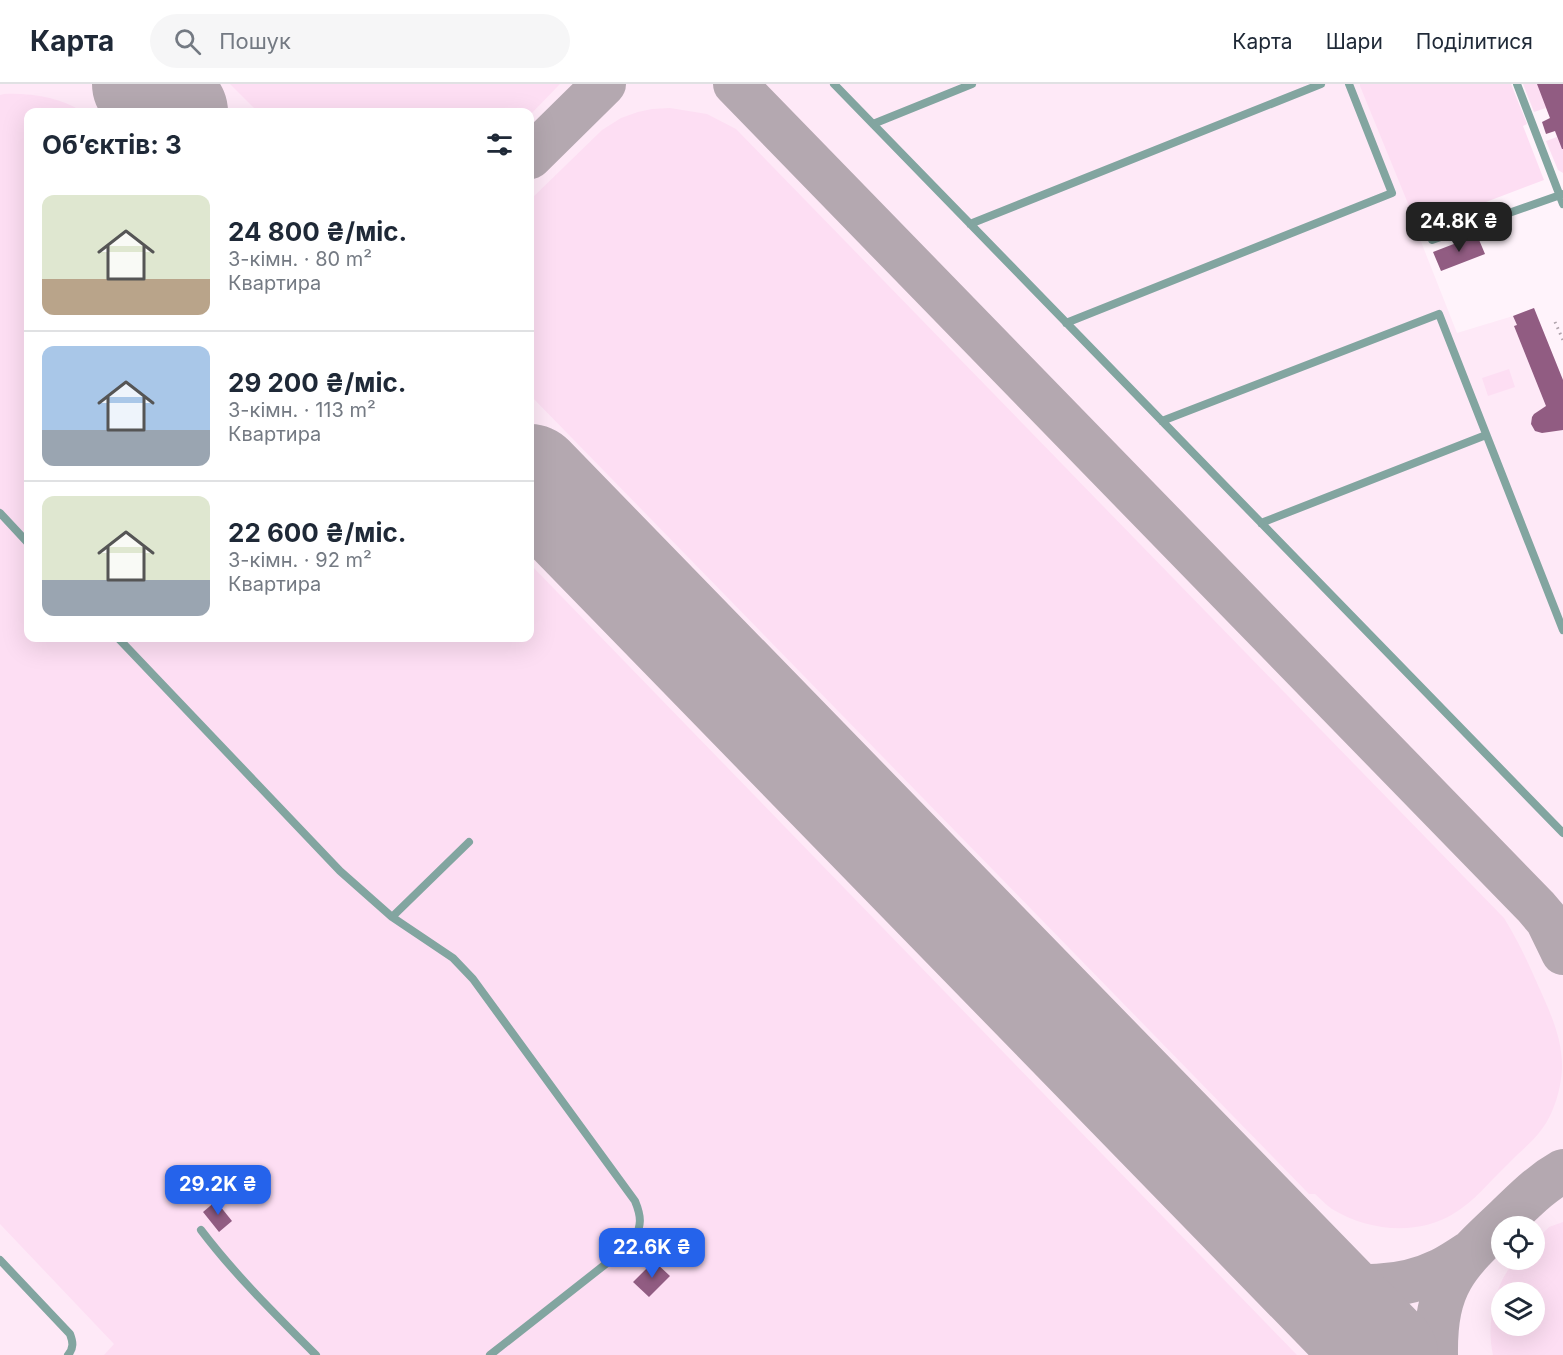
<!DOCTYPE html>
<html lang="uk">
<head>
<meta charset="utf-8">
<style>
  :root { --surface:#fff; --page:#f6f6f7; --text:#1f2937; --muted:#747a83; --line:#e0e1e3; --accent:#2563eb }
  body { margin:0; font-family:Inter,sans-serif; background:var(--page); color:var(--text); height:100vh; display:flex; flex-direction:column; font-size:22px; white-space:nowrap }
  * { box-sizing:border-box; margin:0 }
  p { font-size:20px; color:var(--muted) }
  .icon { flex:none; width:33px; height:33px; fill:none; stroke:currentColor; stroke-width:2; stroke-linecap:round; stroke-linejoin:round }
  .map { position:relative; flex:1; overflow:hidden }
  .details { position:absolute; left:24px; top:24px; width:510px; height:534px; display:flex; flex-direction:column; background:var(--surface); border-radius:12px; box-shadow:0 6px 24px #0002 }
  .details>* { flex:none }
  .controls { position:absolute; left:1491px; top:1132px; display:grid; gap:12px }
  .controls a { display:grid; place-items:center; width:54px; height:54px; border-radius:50%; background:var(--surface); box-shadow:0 6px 24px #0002; font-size:30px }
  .price { position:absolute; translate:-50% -51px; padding:0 14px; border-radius:12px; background:var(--accent); color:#fff; font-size:20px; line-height:39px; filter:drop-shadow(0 2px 3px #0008) }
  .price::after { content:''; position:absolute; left:50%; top:36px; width:18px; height:14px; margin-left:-9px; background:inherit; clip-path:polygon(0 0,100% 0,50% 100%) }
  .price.active { background:#222; color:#fff }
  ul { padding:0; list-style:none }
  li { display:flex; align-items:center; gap:18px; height:150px; padding:0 18px }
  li+li { border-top:2px solid var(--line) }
  li span { display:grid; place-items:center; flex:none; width:168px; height:120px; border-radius:12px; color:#555 }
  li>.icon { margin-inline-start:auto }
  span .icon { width:72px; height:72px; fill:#fffc; stroke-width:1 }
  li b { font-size:26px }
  h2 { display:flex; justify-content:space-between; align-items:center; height:72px; padding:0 18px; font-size:26px }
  header { display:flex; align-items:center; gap:36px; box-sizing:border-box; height:84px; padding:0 30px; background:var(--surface); border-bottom:2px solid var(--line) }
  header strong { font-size:28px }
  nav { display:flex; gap:33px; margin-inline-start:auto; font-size:21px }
  .search { width:420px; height:54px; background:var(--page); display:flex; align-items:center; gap:15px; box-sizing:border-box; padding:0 21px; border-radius:33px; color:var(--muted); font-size:22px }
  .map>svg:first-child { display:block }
  .built { fill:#fee9f7; fill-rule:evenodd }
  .green { fill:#fddef3; fill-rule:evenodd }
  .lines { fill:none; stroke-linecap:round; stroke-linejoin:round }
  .taxiway { stroke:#b4a8b0; stroke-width:44 }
  .runway { stroke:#b4a8b0; stroke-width:108 }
  .building { fill:#915c82 }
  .path { stroke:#afa3ab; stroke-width:3; stroke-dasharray:1.5 4.5; stroke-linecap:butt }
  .lane { stroke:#82a5a0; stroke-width:8 }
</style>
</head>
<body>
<header>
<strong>Карта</strong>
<div class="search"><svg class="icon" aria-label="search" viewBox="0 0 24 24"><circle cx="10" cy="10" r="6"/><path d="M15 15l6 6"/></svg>Пошук</div>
<nav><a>Карта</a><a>Шари</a><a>Поділитися</a></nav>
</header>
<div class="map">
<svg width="1563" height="1271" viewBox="0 0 1563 1271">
  <rect width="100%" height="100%" fill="#fff3fb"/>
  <path class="built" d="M0,0H1392L1446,137L1418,150L1457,249L1513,232L1534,224L1563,296V1271H0ZM28,28H530V554H28ZM1502,1143H1534V1176H1502ZM1502,1209H1534V1242H1502Z"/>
  <path class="green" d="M230,0H560L530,31V28H258Z
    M1360,0H1511L1527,40L1523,42L1544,96L1418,144L1360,2Z
    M1523,0H1563V89L1558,86L1546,57L1557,53L1546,24L1534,28Z
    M4,10C32,9 59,13 83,28H28V554H530V480L1297,1271H104L114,1260L0,1140V11Z
    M670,24L707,30L736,45L1504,834C1517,855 1527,876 1537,899C1549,926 1563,954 1562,985C1561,1005 1554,1029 1542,1045C1533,1058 1518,1069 1507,1081C1490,1097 1474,1118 1453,1130C1417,1152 1368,1147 1332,1125C1326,1121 1321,1115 1315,1110H1309L530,311V116L602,46L621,34L638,28L652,25Z
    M1509,285L1515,303L1488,312L1482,294Z
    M1563,1138V1271H1493C1486,1240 1494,1199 1516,1176H1534L1535,1157L1549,1143ZM1502,1209H1534V1242H1502Z"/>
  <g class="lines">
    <path class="taxiway" d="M735,0L1536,823L1547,836L1563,869
      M530,73L604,0
      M1283,1168C1293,1175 1302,1184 1314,1189C1351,1209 1404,1204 1441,1186C1451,1181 1460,1175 1469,1169
      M1436,1271C1435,1199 1457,1180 1506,1134C1525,1116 1540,1100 1563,1087"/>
    <path class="runway" d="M146,0L174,28
      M530,394L1384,1271"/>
  </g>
  <path class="building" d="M1537,0H1563V65H1562L1555,47L1546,50L1542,38L1550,34Z
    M1477,151L1485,170L1441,187L1433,168Z
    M1534,224L1563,296V346L1542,349L1535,347L1531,340L1532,333L1534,330L1546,322L1514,242L1517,241L1513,232Z
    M216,1117L232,1137L219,1148L203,1128Z
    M654,1177L670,1192L649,1213L633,1198Z"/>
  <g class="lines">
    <path class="path" d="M1555,238L1563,256"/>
    <path class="lane" d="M834,0L1563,749
      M1517,0L1563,120
      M873,40L972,0
      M970,140L1321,0
      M1432,156L1563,110
      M1066,239L1392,109L1349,0
      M1162,337L1439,230L1563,546
      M0,429L28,459
      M1261,439L1486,351
      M118,554L340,787L392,833L453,874L473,895L635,1117C642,1134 641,1140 635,1157L490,1271
      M392,833L469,758
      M201,1146C235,1191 276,1231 316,1271
      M0,1176L70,1250C73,1258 74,1264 68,1271"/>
  </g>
</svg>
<div class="controls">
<a><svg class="icon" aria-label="locate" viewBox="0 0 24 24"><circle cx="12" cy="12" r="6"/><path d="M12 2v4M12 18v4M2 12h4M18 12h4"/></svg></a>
<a><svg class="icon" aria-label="layers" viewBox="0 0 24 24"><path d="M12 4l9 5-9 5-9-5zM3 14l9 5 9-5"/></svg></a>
</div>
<b class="price active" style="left:1459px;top:169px">24.8K ₴</b>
<b class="price" style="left:218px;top:1132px">29.2K ₴</b>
<b class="price" style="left:652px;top:1195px">22.6K ₴</b>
<section class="details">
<h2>Об’єктів: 3<svg class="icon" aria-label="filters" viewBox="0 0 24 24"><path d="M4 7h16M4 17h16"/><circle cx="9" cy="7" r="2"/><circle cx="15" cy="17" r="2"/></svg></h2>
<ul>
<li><span style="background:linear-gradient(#dfe7d0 70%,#b9a48a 0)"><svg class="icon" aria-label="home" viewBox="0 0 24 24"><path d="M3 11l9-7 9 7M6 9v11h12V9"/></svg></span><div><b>24 800 ₴/міс.</b><p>3-кімн. · 80 m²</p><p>Квартира</p></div></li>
<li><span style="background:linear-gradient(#a9c7e8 70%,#9aa5b1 0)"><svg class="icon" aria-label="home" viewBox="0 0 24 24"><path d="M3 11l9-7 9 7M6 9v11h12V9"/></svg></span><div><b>29 200 ₴/міс.</b><p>3-кімн. · 113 m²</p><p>Квартира</p></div></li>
<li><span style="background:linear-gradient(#dfe7d0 70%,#9aa5b1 0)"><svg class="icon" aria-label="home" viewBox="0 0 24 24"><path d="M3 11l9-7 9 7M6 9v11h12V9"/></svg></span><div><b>22 600 ₴/міс.</b><p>3-кімн. · 92 m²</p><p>Квартира</p></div></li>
</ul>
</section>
</div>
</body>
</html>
